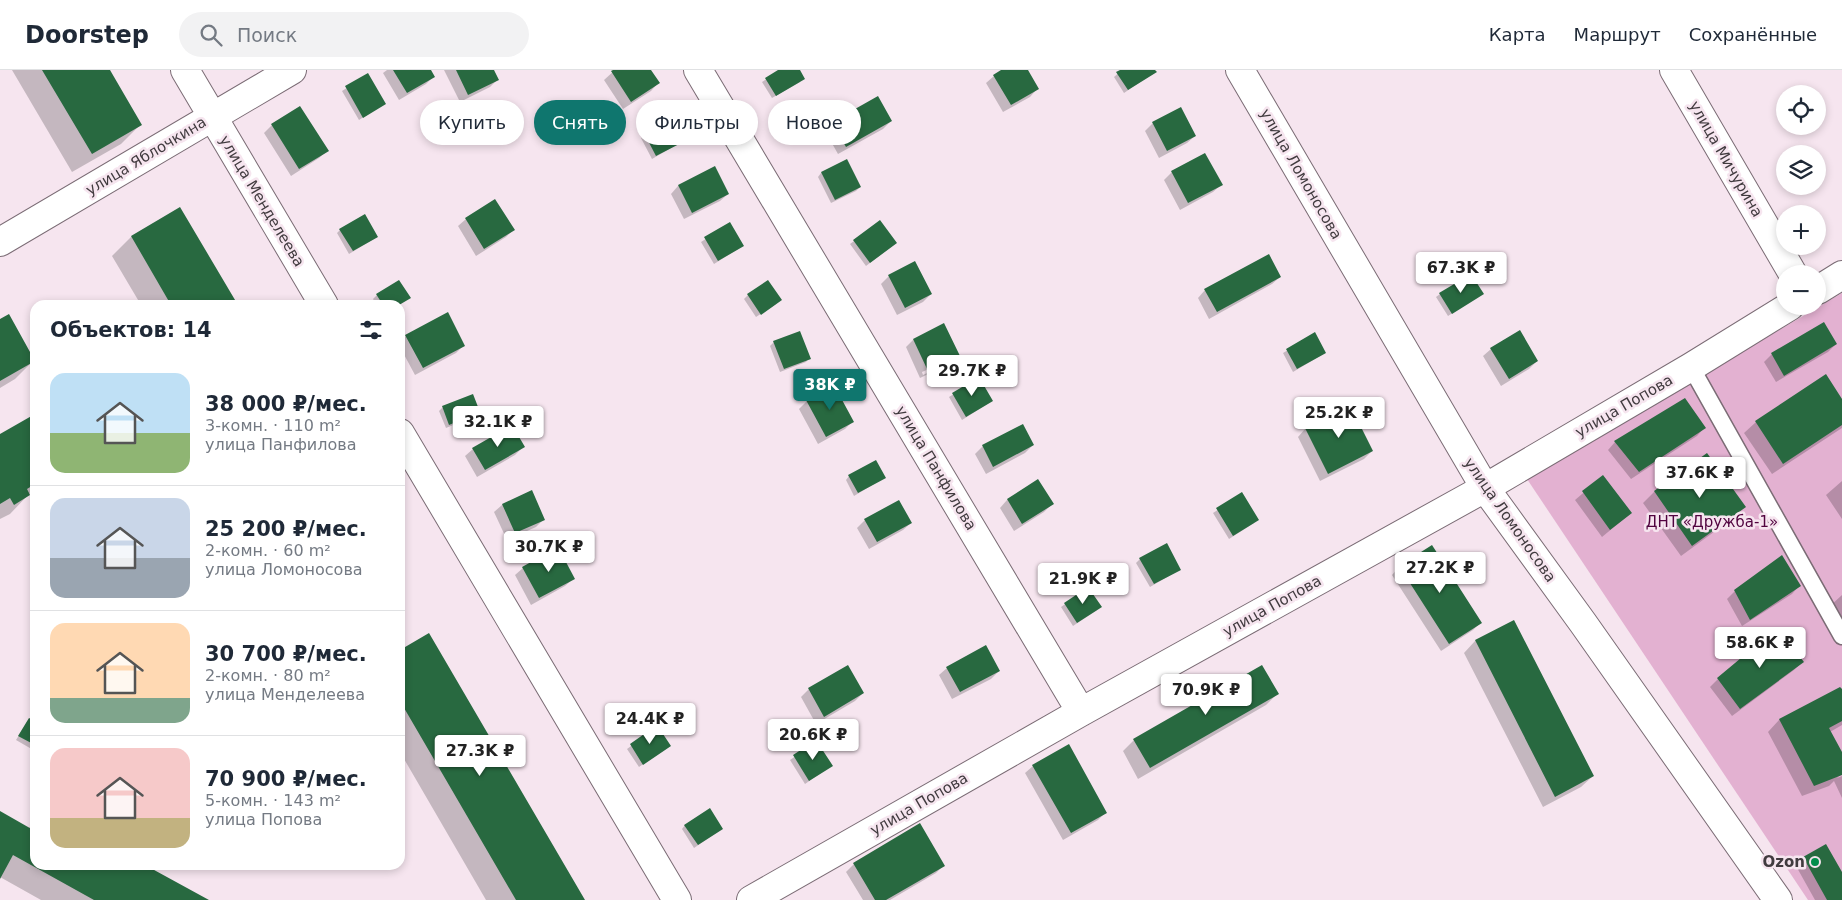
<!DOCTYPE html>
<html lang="ru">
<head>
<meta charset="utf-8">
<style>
  :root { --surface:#fff; --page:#f2f2f3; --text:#1f2937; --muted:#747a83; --line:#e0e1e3; --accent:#0f766e }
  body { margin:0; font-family:"DejaVu Sans",sans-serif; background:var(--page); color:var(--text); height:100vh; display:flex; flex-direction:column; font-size:19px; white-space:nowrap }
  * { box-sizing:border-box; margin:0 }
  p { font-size:16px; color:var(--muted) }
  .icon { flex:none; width:28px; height:28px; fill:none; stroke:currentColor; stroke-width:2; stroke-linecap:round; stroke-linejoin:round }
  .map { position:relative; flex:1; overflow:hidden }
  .panel { position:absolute; left:30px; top:230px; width:375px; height:570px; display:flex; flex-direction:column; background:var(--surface); border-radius:15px; box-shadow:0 2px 8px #0003 }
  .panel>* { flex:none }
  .hud { position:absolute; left:420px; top:30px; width:475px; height:45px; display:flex; gap:10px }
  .tools { position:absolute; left:1776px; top:15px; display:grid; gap:10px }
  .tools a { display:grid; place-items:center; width:50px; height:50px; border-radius:50%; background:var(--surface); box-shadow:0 2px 8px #0003; font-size:25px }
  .price { position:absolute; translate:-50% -42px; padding:0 11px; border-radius:5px; background:#fff; color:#222; font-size:16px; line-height:32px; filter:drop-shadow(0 1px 2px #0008) }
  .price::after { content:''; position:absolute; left:50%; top:30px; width:15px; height:11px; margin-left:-8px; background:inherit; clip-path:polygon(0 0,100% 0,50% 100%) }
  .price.selected { background:var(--accent); color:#fff }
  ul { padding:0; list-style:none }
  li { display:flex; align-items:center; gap:15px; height:125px; padding:0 20px }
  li+li { border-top:1px solid var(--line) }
  li span { display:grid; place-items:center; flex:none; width:140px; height:100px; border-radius:15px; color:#555 }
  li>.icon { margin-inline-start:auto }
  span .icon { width:60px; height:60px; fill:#fffc; stroke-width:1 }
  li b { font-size:21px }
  h2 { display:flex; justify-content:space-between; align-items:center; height:60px; padding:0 20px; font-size:21px }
  .pill { padding:0 18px; border-radius:22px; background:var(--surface); box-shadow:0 2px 8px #0003; font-size:18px; line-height:45px }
  .pill.selected { background:var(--accent); color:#fff }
  header { display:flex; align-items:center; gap:30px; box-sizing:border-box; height:70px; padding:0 25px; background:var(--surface); border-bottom:1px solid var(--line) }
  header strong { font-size:24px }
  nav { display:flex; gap:28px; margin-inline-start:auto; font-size:18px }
  .search { width:350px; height:45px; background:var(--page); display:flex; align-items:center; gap:12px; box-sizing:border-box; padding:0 18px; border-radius:28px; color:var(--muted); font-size:19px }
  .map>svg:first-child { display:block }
  .green { fill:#e3b1d1 }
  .shadow { fill:#0003; fill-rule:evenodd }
  .building { fill:#286940 }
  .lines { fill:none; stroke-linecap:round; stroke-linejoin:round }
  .service-casing { stroke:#7b6c75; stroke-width:19 }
  .minor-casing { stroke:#7b6c75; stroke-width:30 }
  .tertiary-casing { stroke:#7b6c75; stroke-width:30 }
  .service { stroke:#fff; stroke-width:16 }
  .minor { stroke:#fff; stroke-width:28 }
  .tertiary { stroke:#fff; stroke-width:28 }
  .poi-dot { fill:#028d4b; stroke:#f6e5ef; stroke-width:2 }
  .labels { text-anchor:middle; stroke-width:5; stroke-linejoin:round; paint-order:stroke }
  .street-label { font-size:15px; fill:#413b3f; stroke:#f6e5ef }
  .park-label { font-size:15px; fill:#51033f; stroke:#f6e5ef }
  .poi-label { font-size:15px; font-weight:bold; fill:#413b3f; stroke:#f6e5ef; text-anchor:end }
</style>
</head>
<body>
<header>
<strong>Doorstep</strong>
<div class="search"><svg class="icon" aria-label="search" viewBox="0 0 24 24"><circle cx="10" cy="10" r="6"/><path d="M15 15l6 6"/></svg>Поиск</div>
<nav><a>Карта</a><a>Маршрут</a><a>Сохранённые</a></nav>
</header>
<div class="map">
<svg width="1842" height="830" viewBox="0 0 1842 830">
  <rect width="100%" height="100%" fill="#f6e5ef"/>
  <path class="green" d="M1842,223V830H1808L1527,409Z"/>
  <path class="shadow" d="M12,0H108L140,55L121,74L72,102Z
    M387,0H430L434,6L426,14L399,30L383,3Z
    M444,0H492L497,10L490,17L460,32Z
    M615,0H650L658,13L651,21L623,39L604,10Z
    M780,0H798L800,12L772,28L762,12Z
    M1004,0H1026L1037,19L1030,27L1003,42L986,13L994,6Z
    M1122,0H1154L1155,2L1124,23L1114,7Z
    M367,5L384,34L359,50L342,21Z
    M300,38L327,81L319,88L291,106L264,63L272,55Z
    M780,47L816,50L813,53L785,67L777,50Z
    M671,49L683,71L652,89L641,68Z
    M891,51L883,59L838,84L825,61L833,53Z
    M1153,53L1195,66L1187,73L1159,88L1145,61Z
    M1205,84L1221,115L1213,122L1180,140L1164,110L1172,102Z
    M846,91L860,117L856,121L831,133L818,107L821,103Z
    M715,98L728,124L720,131L684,149L671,124L678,116Z
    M180,139L236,235H141L112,186L131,167Z
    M466,149L513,160L506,167L476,186L458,156Z
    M729,154L738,179L714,194L701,172Z
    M340,160L377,167L349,184L337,163Z
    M854,171L896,173L866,196L850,174Z
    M889,206L931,224L923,232L897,245L881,214Z
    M1280,207L1272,214L1209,249L1198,228L1205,220Z
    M1440,224H1482L1448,246L1436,227Z
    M377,225L409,228L399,235H377L373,229Z
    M748,225L776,234L756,247L744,229Z
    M0,250L34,290L15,309L0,318Z
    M1824,254L1836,274L1828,282L1776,312L1764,292L1772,284Z
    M1315,264L1325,283L1293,302L1283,283Z
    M406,266L464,275L456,283L415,305L400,277V271Z
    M913,270L958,286L951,293L920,308L906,277ZM951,289V291L923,305L922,302Z
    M774,272L809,288L806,292L780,302L770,276Z
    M1491,279L1537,291L1529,299L1501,316L1483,286Z
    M979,308L992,331L962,350L949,327Z
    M472,325L479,342L475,346L446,358L439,341L442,338Z
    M807,331L853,351L845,359L818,374L799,339Z
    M1842,331V358L1772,404L1744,363L1756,352Z
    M1349,337L1372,381L1364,389L1320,411L1298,367L1305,359Z
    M35,345V420L29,424L10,444L0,449V366Z
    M1704,358L1697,366L1631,409L1608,380L1615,372Z
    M1033,375L1025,383L986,404L975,384L983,376Z
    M523,377L515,385L477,407L465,386L473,379Z
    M1707,384L1744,437L1733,448L1681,486L1643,433L1654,422Z
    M849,406L884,408L854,426L846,410Z
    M1603,406L1631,443L1602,467L1575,430Z
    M1038,411L1052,434L1044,442L1014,461L1000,438L1007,430Z
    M1842,411V449L1826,425Z
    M531,421L544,449L536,457L507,470L494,442L502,435Z
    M1242,424L1254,453L1229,469L1213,443Z
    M865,450L911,453L903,460L869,479L857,458Z
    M1432,477L1480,553L1473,560L1441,581L1392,505L1399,497Z
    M1140,489L1179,500L1150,517L1136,493Z
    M523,498L573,509L565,516L531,535L515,505Z
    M1799,516L1792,524L1742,556L1727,529L1735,521Z
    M1088,518L1097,540L1073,556L1061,537Z
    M1842,525V557L1830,536Z
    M1513,552L1593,706L1581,717L1543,737L1464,583L1475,571Z
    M400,582L583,830H486L400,682Z
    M1802,592L1794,600L1732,646L1710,617L1718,609Z
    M848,597L863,623L855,631L816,654L801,627L809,619Z
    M947,598L999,601L991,609L952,629L939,605Z
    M1839,619L1842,621V655L1830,662L1842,685V703L1837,708L1842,706V728L1834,711L1829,716L1802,726L1768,662L1779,650Z
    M1277,624L1266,635L1138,709L1123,681L1134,670Z
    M29,649L35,652V681L16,670Z
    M657,657L670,676L639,697L627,679Z
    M816,672L831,696L805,714L790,690Z
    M1033,696L1106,742L1098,750L1063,770L1025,703Z
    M0,743L28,759L35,752V795H143L206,830H41L0,807Z
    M685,755L722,759L694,778L682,759Z
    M1825,776L1842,805V830H1815L1796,796L1803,788Z
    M854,794L944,795L936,803L890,830H863L846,802Z"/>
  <path class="building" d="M42,0H110L142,55L92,84Z
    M393,0H431L435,7L407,23Z
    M456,0H494L499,10L468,25Z
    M613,0H651L660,13L631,32L611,1Z
    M778,0H800L805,9L776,26L765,8Z
    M1001,0H1028L1039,19L1011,35L993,5Z
    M1120,0H1155L1157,2L1128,20L1116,2Z
    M368,3L386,34L363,48L345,16Z
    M878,26L892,51L846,77L832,52Z
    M808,31L818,50L789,64L780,46Z
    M300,36L329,81L299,99L271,54Z
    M1181,37L1196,66L1167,81L1152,52Z
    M672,48L685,71L656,86L644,63Z
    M1205,83L1223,115L1188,133L1171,101Z
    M847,89L861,117L835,130L821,102Z
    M715,96L729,124L692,143L678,115Z
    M495,129L515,160L484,179L465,148Z
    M180,137L238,235H171L131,166Z
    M365,144L378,167L353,181L339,159Z
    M880,150L897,173L870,193L853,170Z
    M730,152L744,176L718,191L704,167Z
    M1269,184L1281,207L1217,242L1204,219Z
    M915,191L932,224L905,238L888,205Z
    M1471,204L1484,224L1452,244L1439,223Z
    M399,210L411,228L399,235H383L376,224Z
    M768,210L782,230L761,245L747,224Z
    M448,242L465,276L423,298L405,265Z
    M9,244L35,291L0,311V249Z
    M1824,252L1837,274L1784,306L1771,283Z
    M944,253L960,286L928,301L913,269Z
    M1520,260L1538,291L1509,309L1490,278Z
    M800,261L811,289L784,299L773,271Z
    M1315,262L1326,283L1297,299L1286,279Z
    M1826,304L1842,329V355L1783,394L1755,351Z
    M979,307L993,331L966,347L952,323Z
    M834,315L854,352L826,367L806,330Z
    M473,324L480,342L449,355L442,336Z
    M1685,328L1706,358L1639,402L1614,371Z
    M1350,335L1373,381L1328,404L1305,358Z
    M35,344V414L27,419L30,425L14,435L10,428L0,434V364Z
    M1023,354L1034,375L993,397L982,375Z
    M512,355L525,377L485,400L472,378Z
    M1707,383L1746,437L1692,476L1654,421Z
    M876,390L886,408L858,423L848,405Z
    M1603,405L1632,443L1610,460L1582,421Z
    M1038,409L1054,434L1022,454L1007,429Z
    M532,420L545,450L515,463L502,434Z
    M1242,422L1259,450L1233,466L1216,438Z
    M899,430L912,453L877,472L864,449Z
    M1167,473L1181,500L1154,514L1139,488Z
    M1432,475L1482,553L1449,574L1399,496Z
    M558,477L575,509L539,528L522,497Z
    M1782,485L1801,516L1750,550L1734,520Z
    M1088,517L1102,537L1077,553L1064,533Z
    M1514,550L1594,706L1555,727L1475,570Z
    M1777,558L1804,592L1740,639L1717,608Z
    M429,563L585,830H516L400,631V580Z
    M986,575L1000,601L960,622L946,597Z
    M848,595L864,623L824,647L808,618Z
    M1262,595L1279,624L1150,698L1133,669Z
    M1840,617L1842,619V651L1829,658L1842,682V705L1814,716L1779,649Z
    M29,648L35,651V675L18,666Z
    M657,655L671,676L643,695L630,674Z
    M816,670L833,696L809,711L793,685Z
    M1069,674L1107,743L1071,763L1032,695Z
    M710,738L723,759L698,775L684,755Z
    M0,741L35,761V795H145L209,830H94L13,785L0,809Z
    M920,753L945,796L886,830H875L853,793Z
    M1826,774L1842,802V830H1827L1803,787Z"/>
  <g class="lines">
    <g class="service-casing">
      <path id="service" d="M1691,297L1842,566"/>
    </g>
    <g class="minor-casing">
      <path id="minor" d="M185,0L324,235
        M698,0L1081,642
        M1674,0L1793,204
        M0,172L292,0
        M1818,220L1842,205
        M400,363L677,830
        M751,830L1081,642L1485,418L1691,297L1790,236"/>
    </g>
    <g class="tertiary-casing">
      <path id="tertiary" d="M1240,0L1485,418L1583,553L1778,830"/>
    </g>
    <use href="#service" class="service"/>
    <use href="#minor" class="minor"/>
    <use href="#tertiary" class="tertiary"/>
  </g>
  <circle class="poi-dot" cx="1815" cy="792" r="5"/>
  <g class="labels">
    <g class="street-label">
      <text transform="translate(146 86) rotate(-31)" y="5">улица Яблочкина</text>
      <text transform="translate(1726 89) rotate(60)" y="5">улица Мичурина</text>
      <text transform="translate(1301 104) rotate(60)" y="5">улица Ломоносова</text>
      <text transform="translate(262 131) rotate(59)" y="5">улица Менделеева</text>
      <text transform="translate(1624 336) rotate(-30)" y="5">улица Попова</text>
      <text transform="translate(936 398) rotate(59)" y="5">улица Панфилова</text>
      <text transform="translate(1510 450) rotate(55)" y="5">улица Ломоносова</text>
      <text transform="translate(1272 536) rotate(-29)" y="5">улица Попова</text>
      <text transform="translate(919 734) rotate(-30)" y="5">улица Попова</text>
    </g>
    <g class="park-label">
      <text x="1712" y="457">ДНТ «Дружба-1»</text>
    </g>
    <g class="poi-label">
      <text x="1805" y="797">Ozon</text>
    </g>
  </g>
</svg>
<div class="tools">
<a><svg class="icon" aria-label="locate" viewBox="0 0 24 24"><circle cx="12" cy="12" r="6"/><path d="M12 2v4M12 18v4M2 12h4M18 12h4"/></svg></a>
<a><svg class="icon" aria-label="layers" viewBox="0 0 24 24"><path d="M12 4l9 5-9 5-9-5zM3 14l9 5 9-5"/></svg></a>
<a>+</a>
<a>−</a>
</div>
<b class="price" style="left:1461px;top:224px">67.3K ₽</b>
<b class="price" style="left:972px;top:327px">29.7K ₽</b>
<b class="price selected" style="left:830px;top:341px">38K ₽</b>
<b class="price" style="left:1339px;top:369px">25.2K ₽</b>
<b class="price" style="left:498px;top:378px">32.1K ₽</b>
<b class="price" style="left:1700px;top:429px">37.6K ₽</b>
<b class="price" style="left:549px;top:503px">30.7K ₽</b>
<b class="price" style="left:1440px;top:524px">27.2K ₽</b>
<b class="price" style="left:1083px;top:535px">21.9K ₽</b>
<b class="price" style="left:1760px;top:599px">58.6K ₽</b>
<b class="price" style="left:1206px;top:646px">70.9K ₽</b>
<b class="price" style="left:650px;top:675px">24.4K ₽</b>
<b class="price" style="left:813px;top:691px">20.6K ₽</b>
<b class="price" style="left:480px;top:707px">27.3K ₽</b>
<div class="hud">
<a class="pill">Купить</a>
<a class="pill selected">Снять</a>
<a class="pill">Фильтры</a>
<a class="pill">Новое</a>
</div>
<section class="panel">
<h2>Объектов: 14<svg class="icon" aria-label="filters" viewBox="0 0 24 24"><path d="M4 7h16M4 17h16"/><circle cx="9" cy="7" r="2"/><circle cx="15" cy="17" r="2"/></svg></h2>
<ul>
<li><span style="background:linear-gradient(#bfe0f5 60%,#8fb573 0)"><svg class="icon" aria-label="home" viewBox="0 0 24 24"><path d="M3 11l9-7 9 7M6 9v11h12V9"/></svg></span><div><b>38 000 ₽/мес.</b><p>3-комн. · 110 m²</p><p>улица Панфилова</p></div></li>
<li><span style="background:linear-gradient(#c9d6e8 60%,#9aa5b1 0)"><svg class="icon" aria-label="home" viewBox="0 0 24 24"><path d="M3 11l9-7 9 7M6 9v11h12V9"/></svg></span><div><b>25 200 ₽/мес.</b><p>2-комн. · 60 m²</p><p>улица Ломоносова</p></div></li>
<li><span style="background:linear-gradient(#ffd9b3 75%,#7fa58c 0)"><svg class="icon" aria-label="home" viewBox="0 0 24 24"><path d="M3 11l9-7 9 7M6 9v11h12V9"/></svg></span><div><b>30 700 ₽/мес.</b><p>2-комн. · 80 m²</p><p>улица Менделеева</p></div></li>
<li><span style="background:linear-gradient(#f6c9c9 70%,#c2b280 0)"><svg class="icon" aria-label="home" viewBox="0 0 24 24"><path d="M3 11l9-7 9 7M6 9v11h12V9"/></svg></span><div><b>70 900 ₽/мес.</b><p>5-комн. · 143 m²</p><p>улица Попова</p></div></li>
</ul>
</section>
</div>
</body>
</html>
